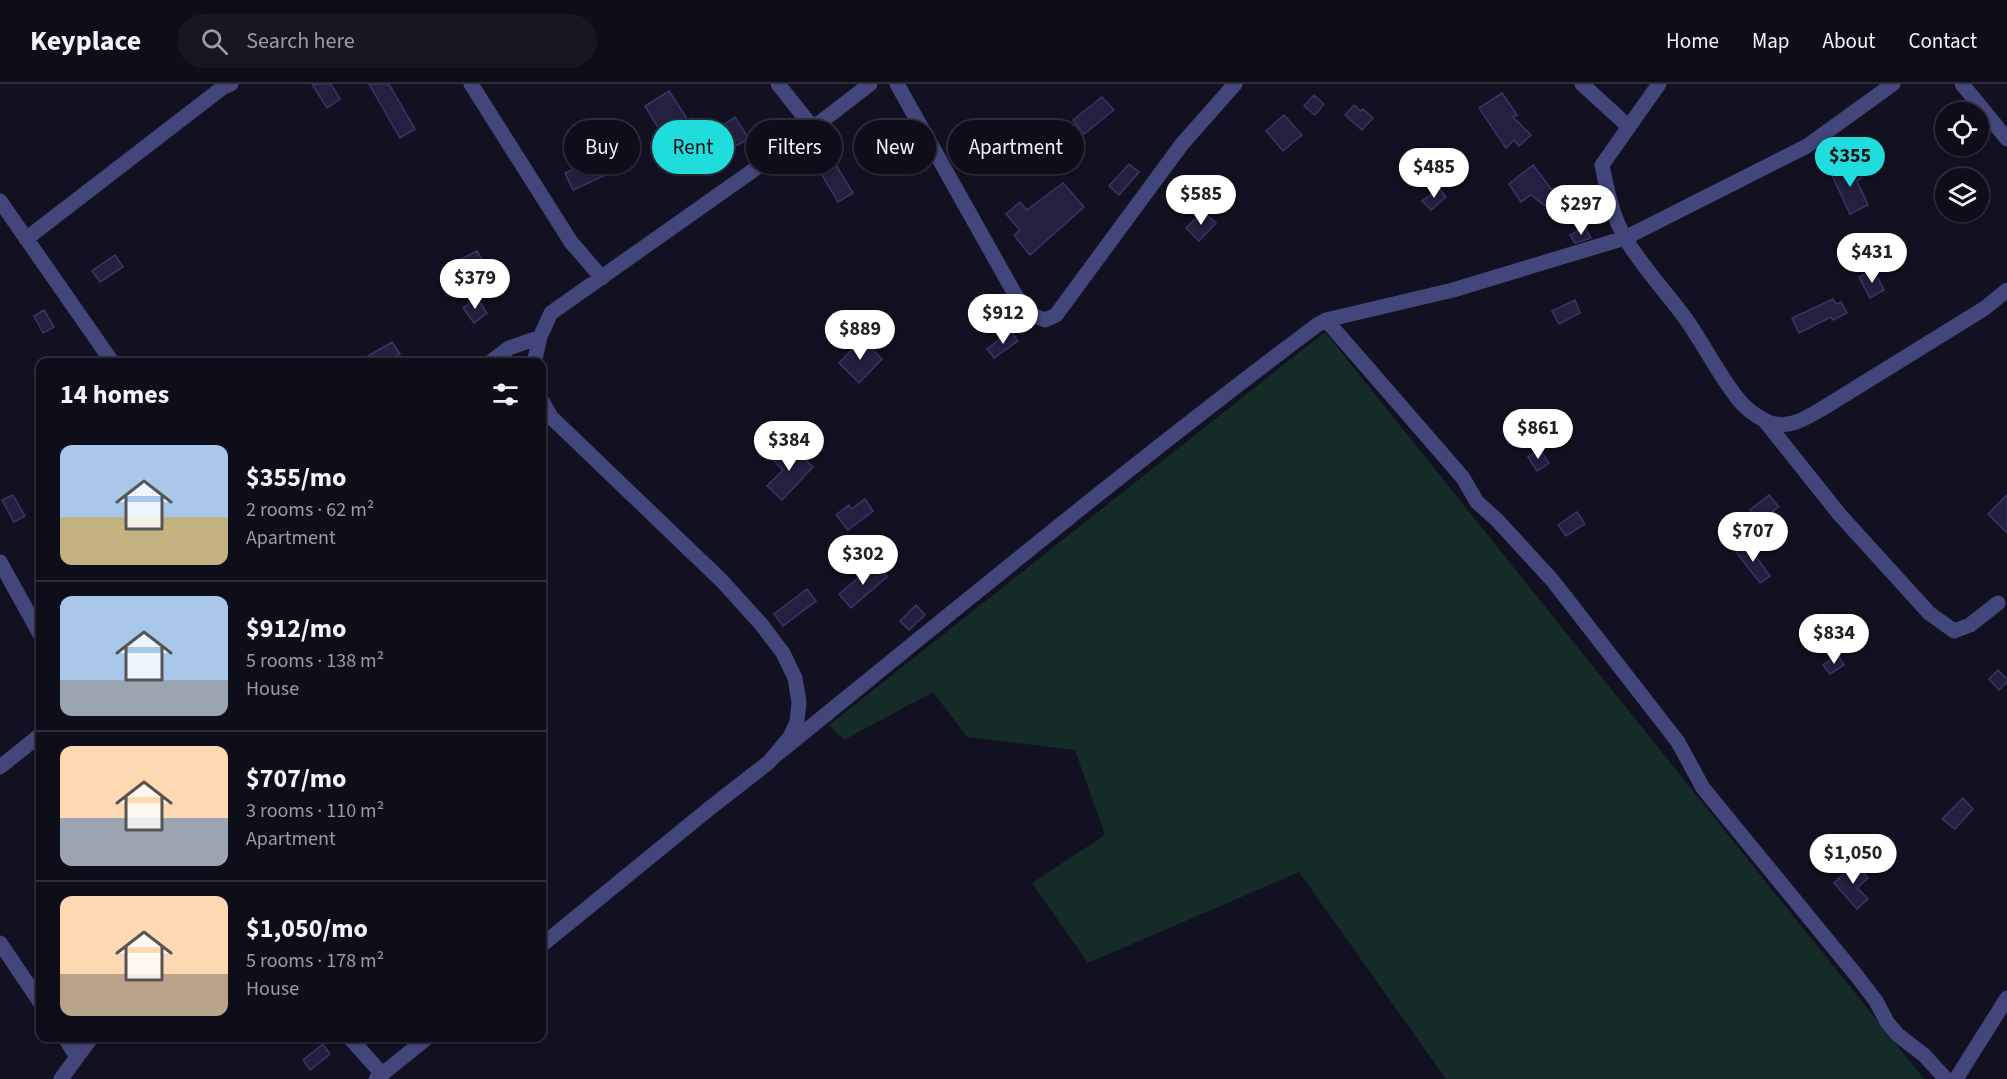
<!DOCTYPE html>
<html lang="en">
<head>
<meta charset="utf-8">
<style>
  :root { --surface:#0e0d1a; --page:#171623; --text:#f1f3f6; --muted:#9b9ca2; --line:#2e2d39; --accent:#1fdddd }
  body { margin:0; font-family:"Source Sans 3",sans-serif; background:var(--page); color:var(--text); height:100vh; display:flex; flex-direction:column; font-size:22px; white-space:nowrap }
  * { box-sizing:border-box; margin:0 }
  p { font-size:20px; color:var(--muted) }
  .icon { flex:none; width:33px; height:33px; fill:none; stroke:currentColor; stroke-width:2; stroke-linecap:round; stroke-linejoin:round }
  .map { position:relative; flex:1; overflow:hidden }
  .details { position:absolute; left:36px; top:274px; width:510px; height:684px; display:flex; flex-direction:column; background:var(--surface); border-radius:12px; box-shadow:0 2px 4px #0004,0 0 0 2px var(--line) }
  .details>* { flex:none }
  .banner { position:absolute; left:564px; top:36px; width:570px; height:54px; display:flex; gap:12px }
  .buttons { position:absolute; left:1935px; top:18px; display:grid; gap:12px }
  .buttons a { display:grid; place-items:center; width:54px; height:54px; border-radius:50%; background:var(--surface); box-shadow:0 2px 4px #0004,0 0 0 2px var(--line); font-size:30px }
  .price { position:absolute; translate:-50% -51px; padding:0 14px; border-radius:21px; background:#fff; color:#222; font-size:20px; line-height:39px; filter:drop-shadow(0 2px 3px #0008) }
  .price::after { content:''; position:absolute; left:50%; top:36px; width:18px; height:14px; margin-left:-9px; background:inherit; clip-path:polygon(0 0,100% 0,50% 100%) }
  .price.selected { background:var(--accent); color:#111 }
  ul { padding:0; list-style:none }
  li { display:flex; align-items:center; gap:18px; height:150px; padding:0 24px }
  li+li { border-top:2px solid var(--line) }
  li span { display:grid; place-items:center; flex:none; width:168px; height:120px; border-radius:12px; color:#555 }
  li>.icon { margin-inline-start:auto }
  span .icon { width:72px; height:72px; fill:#fffc; stroke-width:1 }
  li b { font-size:26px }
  h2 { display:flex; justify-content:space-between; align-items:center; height:72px; padding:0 24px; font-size:26px }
  .chip { padding:0 21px; border-radius:27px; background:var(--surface); box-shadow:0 2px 4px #0004,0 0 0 2px var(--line); font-size:21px; line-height:54px }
  .chip.selected { background:var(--accent); color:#111 }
  header { display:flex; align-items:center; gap:36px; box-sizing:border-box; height:84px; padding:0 30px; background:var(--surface); border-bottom:2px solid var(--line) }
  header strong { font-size:28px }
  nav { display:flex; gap:33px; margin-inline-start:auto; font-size:21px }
  .search { width:420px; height:54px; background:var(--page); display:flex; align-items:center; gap:15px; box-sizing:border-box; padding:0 21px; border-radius:33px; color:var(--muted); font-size:22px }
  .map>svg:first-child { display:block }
  .green { fill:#152b28 }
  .building { fill:#232040; stroke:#3a3569; stroke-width:1.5 }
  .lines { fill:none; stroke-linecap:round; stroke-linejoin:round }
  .minor { stroke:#42467a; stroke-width:15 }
</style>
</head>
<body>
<header>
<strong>Keyplace</strong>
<div class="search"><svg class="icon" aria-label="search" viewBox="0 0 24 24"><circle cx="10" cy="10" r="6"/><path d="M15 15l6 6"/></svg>Search here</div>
<nav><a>Home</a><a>Map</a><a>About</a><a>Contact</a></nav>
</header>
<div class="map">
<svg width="2007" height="995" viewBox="0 0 2007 995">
  <rect width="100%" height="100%" fill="#121122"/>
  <path class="green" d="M1325,248L1924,995H1446L1299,788L1088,879L1032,799L1105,751L1075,666L967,653L933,608L844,656L829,641Z"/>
  <path class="building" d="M312,0H331L340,15L327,24Z
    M369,0H389L415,45L400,54Z
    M669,7L688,36L693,34L704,54L735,33L749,55L686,88L676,69L661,78L651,60L664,53L645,22Z
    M1502,9L1517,31L1513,33L1531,51L1519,62L1514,56L1506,64L1479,24Z
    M1314,11L1324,20L1315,31L1304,22Z
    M1102,13L1114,26L1084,50L1073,36Z
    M1354,21L1361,27L1363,25L1373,34L1362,46L1345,31Z
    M1284,31L1302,51L1283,67L1266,47Z
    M1010,53L1024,72L1013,80L999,61Z
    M957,54L965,63L954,73L946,63Z
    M600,73L608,90L573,106L565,89Z
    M831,73L853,109L838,118L816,81Z
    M1129,80L1139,88L1119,111L1109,102Z
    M1851,80L1852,82L1855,80L1862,94L1857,97L1868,121L1850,130L1831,89Z
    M1533,81L1561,118L1553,128L1531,111L1521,118L1509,100Z
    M1063,99L1084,123L1030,171L1014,151L1020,146L1006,130L1020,118L1027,126Z
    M1439,104L1446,113L1431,126L1422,117Z
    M1203,127L1216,139L1199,157L1186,144Z
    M1585,143L1591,154L1575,159L1570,151Z
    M477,167L488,185L466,195L457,177Z
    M115,171L123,183L100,198L92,187Z
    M1874,186L1884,206L1870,214L1859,193Z
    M477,214L487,229L474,239L463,224Z
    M1833,215L1836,220L1841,218L1847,229L1833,236L1831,233L1799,249L1792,234Z
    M1575,216L1580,229L1559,240L1552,227Z
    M44,226L54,243L43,249L34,232Z
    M1011,247L1018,257L994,274L987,265Z
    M862,255L882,275L859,299L839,279Z
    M392,258L400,270L392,274L395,279H356Z
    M789,360L813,383L782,416L767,402L783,386L774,377Z
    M1540,366L1549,379L1537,387L1528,373Z
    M13,411L25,432L14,438L2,416Z
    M1769,411L1779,423L1773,427L1778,433L1764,444L1750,426Z
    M2007,411V449L1988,430Z
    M865,415L873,427L848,446L836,431L849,421L851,425Z
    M1577,428L1585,440L1566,452L1558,441Z
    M1747,460L1770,492L1760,499L1736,468Z
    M875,480L887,493L851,524L839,510Z
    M807,505L816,517L783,542L774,530Z
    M916,521L925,531L909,546L900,537Z
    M1838,571L1844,581L1830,590L1823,581Z
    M1998,586L2007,595V598L1999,606L1989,595Z
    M1963,714L1973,725L1955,745L1942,735Z
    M1855,779L1868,794L1857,804L1868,815L1857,825L1834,799Z
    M323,960L330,970L310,986L303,976Z"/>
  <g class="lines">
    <path class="minor" d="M471,0L571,158L602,194
      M778,0L813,44
      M897,0L1016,212L1029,230L1045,236L1056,231L1182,60L1235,0
      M1582,0L1629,43
      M1659,0L1602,81C1607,106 1612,131 1625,154C1643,184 1668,210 1688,238C1705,263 1719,291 1738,315C1745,324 1756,332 1766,337C1788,347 1806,334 1825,323L1985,224L2007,206
      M1962,0L2007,55
      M0,117L113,279
      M26,155L222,4L231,0
      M1326,236L1451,380L1463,394L1477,418L1497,436L1553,497L1678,658L1703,704L1856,891L1876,917L1887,938L1898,951L1924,971L1946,995
      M489,279L509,264L540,253
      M534,279L540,253L551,229L813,44L870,0
      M542,317L551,333L722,497L761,540L783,569L795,594L799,618L797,638L790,653L769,678L710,724L542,861
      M1765,337L1840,431L1929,529L1954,547L1970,541L1998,519
      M0,478L40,550
      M776,671C955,526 1133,379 1317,241L1326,236L1453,206L1625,154L1807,62L1893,0
      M0,683L40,651
      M0,859L40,918
      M65,954L77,973
      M350,954L382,990
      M61,995L91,954
      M376,995L427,954
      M1956,995L2007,914"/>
  </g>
</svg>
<div class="buttons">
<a><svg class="icon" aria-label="locate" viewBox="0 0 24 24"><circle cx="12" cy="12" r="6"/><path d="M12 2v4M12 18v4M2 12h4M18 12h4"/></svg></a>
<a><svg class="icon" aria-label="layers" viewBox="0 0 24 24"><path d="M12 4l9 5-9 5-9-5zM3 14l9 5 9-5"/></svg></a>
</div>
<b class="price selected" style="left:1850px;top:104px">$355</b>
<b class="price" style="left:1434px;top:115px">$485</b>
<b class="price" style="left:1201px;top:142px">$585</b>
<b class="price" style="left:1581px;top:152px">$297</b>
<b class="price" style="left:1872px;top:200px">$431</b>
<b class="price" style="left:475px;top:226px">$379</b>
<b class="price" style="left:1003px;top:261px">$912</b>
<b class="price" style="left:860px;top:277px">$889</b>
<b class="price" style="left:1538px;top:376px">$861</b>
<b class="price" style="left:789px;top:388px">$384</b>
<b class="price" style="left:1753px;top:479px">$707</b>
<b class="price" style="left:863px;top:502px">$302</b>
<b class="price" style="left:1834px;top:581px">$834</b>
<b class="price" style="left:1853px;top:801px">$1,050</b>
<div class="banner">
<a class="chip">Buy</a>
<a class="chip selected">Rent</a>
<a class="chip">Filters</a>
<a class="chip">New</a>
<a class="chip">Apartment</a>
</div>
<section class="details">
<h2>14 homes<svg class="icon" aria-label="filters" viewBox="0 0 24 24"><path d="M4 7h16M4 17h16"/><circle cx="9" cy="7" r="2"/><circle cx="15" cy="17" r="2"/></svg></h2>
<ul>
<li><span style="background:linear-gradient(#a9c7e8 60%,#c2b280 0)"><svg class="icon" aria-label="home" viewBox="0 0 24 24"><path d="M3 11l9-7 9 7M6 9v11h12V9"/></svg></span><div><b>$355/mo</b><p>2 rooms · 62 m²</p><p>Apartment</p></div></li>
<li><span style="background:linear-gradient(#a9c7e8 70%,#9aa5b1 0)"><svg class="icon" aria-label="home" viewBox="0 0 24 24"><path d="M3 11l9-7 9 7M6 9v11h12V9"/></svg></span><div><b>$912/mo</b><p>5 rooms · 138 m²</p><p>House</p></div></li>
<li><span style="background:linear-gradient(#ffd9b3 60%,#9aa5b1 0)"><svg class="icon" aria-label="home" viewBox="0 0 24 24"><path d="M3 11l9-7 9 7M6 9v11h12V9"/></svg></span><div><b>$707/mo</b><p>3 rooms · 110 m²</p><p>Apartment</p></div></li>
<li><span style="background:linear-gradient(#ffd9b3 65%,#b9a48a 0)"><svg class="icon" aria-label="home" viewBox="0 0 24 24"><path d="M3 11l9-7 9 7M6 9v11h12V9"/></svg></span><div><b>$1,050/mo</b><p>5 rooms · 178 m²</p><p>House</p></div></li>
</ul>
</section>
</div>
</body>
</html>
